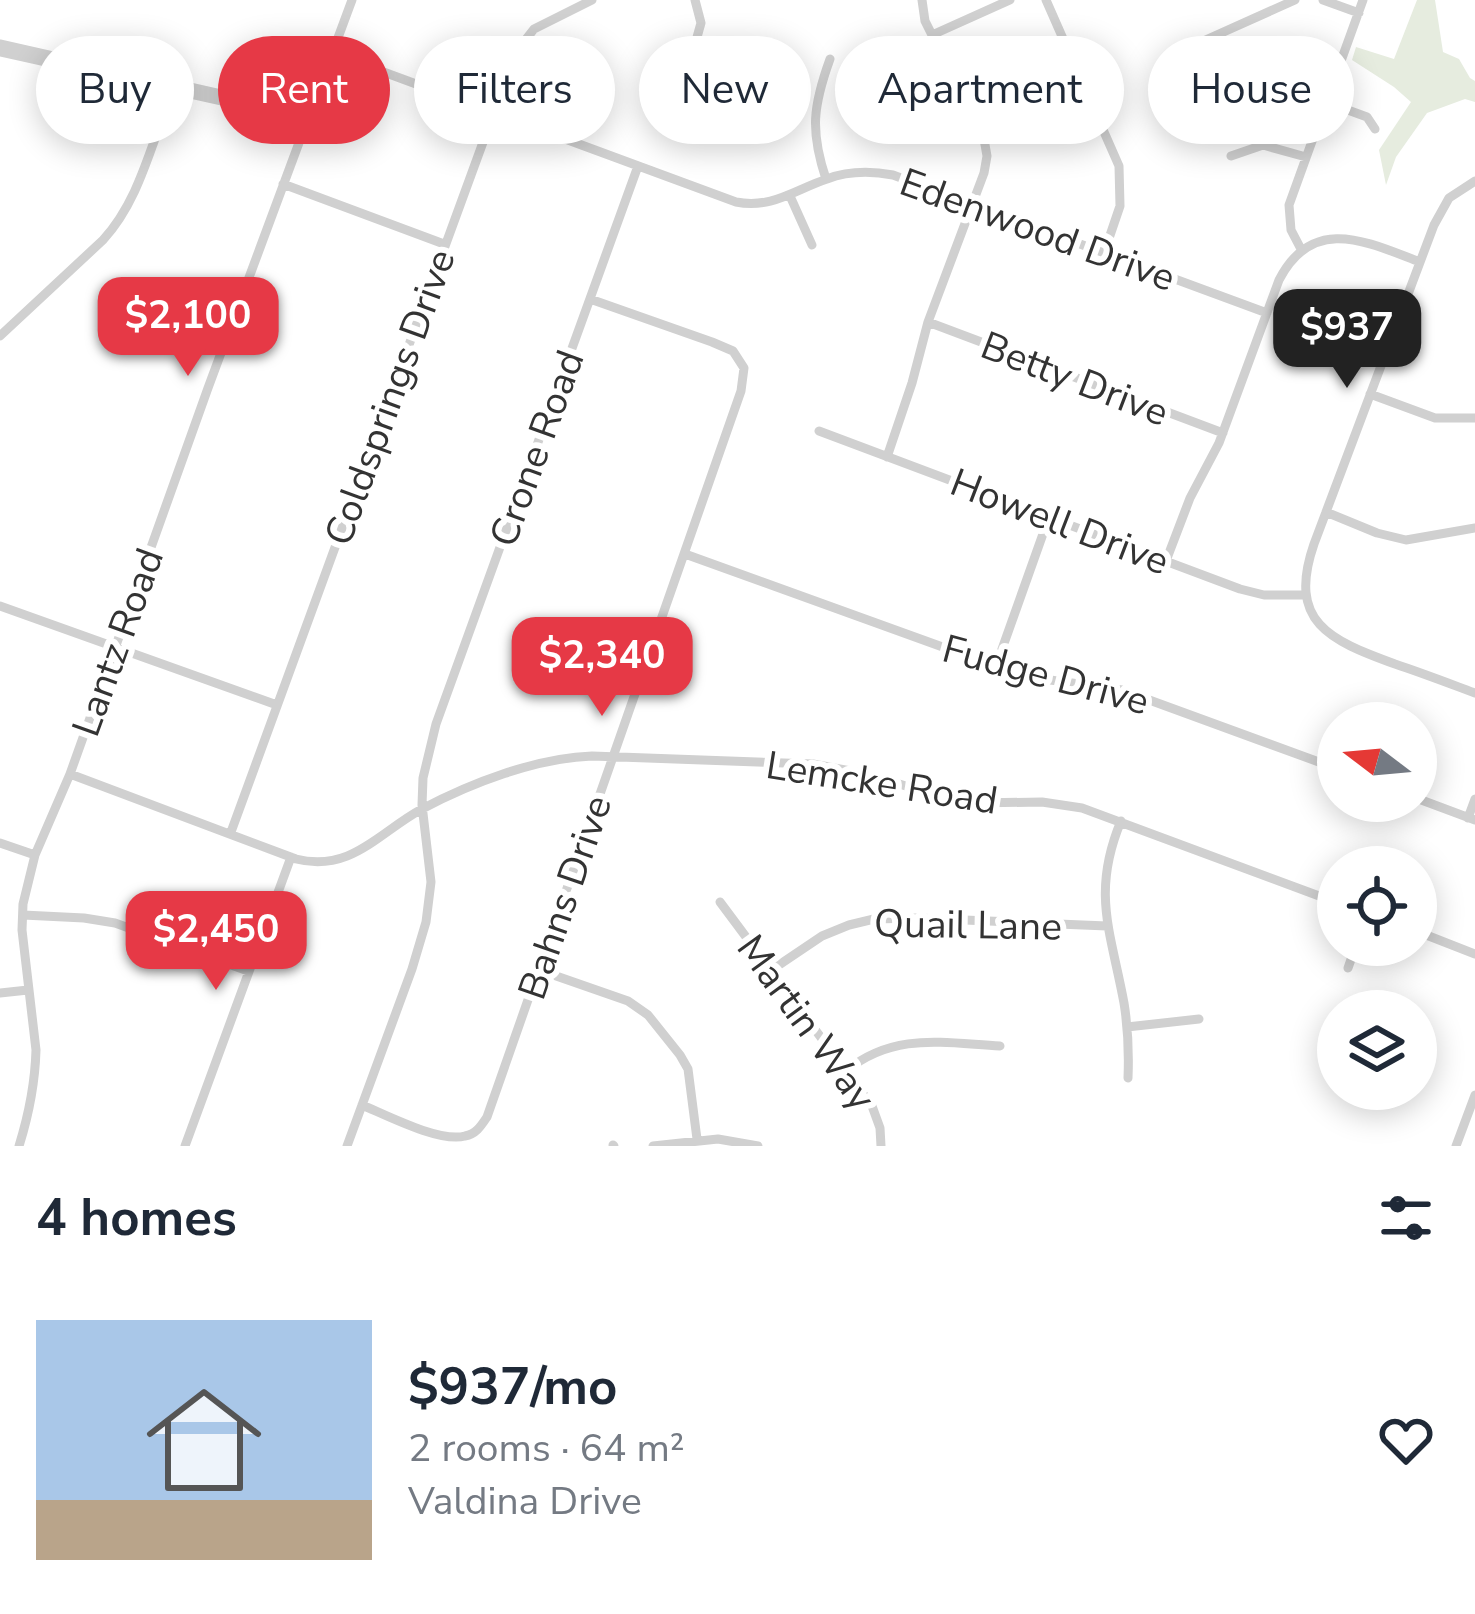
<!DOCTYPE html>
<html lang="en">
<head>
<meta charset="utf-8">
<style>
  :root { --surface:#fff; --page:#f2f2f3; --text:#1f2937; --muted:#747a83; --line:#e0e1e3; --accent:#e63946 }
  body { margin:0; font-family:"Nunito Sans",sans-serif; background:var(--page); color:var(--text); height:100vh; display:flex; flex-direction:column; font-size:45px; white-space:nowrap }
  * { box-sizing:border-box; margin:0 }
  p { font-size:39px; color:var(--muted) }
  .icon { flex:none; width:66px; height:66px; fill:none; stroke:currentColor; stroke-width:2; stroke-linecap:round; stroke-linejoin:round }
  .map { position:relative; height:1146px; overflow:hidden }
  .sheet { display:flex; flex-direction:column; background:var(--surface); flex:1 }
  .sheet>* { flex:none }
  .hud { position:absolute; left:36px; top:36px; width:1404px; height:108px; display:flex; gap:24px }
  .needle { width:78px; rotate:286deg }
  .controls { position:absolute; left:1317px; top:702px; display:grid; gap:24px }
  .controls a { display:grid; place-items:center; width:120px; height:120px; border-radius:50%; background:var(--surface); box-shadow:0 6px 30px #0003; font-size:60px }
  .price { position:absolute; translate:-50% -102px; padding:0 27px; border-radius:24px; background:var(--accent); color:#fff; font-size:39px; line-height:78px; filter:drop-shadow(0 3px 6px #0008) }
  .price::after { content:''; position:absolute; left:50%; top:72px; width:36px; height:27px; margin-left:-18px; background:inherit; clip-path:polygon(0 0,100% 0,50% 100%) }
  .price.on { background:#222; color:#fff }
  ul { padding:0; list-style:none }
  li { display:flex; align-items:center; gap:36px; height:300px; padding:0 36px }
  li+li { border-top:3px solid var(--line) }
  li span { display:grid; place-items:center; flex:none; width:336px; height:240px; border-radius:0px; color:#555 }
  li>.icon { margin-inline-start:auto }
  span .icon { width:144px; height:144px; fill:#fffc; stroke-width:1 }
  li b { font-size:51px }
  h2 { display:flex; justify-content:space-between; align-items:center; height:144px; padding:0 36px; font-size:51px }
  .tag { padding:0 42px; border-radius:54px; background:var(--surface); box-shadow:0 6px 30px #0003; font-size:42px; line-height:108px }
  .tag.on { background:var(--accent); color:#fff }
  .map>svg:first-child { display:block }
  .green { fill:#e6ecdf }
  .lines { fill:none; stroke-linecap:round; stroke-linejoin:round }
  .minor { stroke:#d0d0d0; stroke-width:9 }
  .labels { text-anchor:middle; stroke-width:12; stroke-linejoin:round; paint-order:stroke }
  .street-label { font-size:39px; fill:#333; stroke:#fff }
</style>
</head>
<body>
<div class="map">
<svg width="1475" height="1146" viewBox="0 0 1475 1146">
  <rect width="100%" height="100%" fill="#fff"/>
  <path class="green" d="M1417,0H1435L1443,52L1459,59L1470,78L1475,81V102L1465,99L1427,113L1396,157L1386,185L1379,150L1411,102L1394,87L1352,60L1356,47L1394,59Z"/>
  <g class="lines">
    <path class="minor" d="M1046,0L1119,166L1120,206L1104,253
      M1323,0L1359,13
      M932,35L1010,0
      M0,44L310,114
      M1190,47L1295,0
      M0,52L307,120
      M332,53L736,202C772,209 794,190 827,179C848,171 871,171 893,175L1267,313
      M692,55L701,23L695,0
      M1326,102L1367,117L1375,129
      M1231,156L1263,145L1306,157
      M826,179C810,131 813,106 830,59
      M1475,181L1449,198L1434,225L1314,544C1287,622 1329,640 1395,664C1422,673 1448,683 1475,693
      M283,184L444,244
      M790,196L812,245
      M1302,251L1291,230L1289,205L1363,0
      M928,322L1223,433
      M0,336L103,240C136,204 148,156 165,111
      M1370,394L1435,418H1475
      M819,431L1240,589L1264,595H1305
      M887,457L912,383L928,322L984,173L987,156L984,139L925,21L922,0
      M1326,512L1377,533L1406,540L1475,528
      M685,554L1009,671L1036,678L1122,690L1338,769
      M1166,561L1190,498L1219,443L1279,280C1313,214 1367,242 1420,262
      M0,606L277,705
      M996,666L1049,517
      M70,774L296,859C351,873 379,832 422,809C471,783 536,758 592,756L813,764L867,774L951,800L975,803L1042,802L1082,808L1338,903
      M1416,798L1475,820
      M1468,818L1475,799
      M1121,821C1091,893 1111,932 1124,1003C1128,1028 1129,1053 1128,1078
      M231,832L516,52L534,29L592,0
      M0,843L35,855
      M720,902L872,1106L880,1128L881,1146
      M23,915L84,918L115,923L248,971
      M1416,931L1475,954
      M1348,968L1356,945
      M539,970L628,1001L648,1015L680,1055L688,1069L697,1139
      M770,971L822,936L849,925L874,919L917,918L1107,926
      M0,993L28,990
      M1127,1027L1199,1019
      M846,1071C894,1032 942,1043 1000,1046
      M362,1105C386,1115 440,1143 465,1136C476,1134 481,1126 487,1117L741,391L744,368L733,351L712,342L590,299
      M613,1145L614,1146
      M19,1146C29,1114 35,1084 36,1050L22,930L23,904L35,855L70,774L208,388L352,0
      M185,1146L291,857
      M347,1146L412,969L426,922L431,882L422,805L423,778L436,724L638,166
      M653,1146L718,1139L758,1146
      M1456,1146L1475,1095"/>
  </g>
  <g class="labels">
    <g class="street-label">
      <text transform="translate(1038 229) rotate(20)" y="14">Edenwood Drive</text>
      <text transform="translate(1075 378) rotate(21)" y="14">Betty Drive</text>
      <text transform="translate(389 397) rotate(-70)" y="14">Coldsprings Drive</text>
      <text transform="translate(536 448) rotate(-70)" y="14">Crone Road</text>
      <text transform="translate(1060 521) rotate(21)" y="14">Howell Drive</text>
      <text transform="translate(117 642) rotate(-70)" y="14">Lantz Road</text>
      <text transform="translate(1046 674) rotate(15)" y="14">Fudge Drive</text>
      <text transform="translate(882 782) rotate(9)" y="14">Lemcke Road</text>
      <text transform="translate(564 897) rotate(-71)" y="14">Bahns Drive</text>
      <text transform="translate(968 924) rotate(1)" y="14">Quail Lane</text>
      <text transform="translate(807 1022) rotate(54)" y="14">Martin Way</text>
    </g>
  </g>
</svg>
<div class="controls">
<a><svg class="needle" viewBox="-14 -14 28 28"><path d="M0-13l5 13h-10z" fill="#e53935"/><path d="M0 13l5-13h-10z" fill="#747a83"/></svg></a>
<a><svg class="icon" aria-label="locate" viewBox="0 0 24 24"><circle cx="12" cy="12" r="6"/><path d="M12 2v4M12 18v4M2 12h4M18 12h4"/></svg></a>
<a><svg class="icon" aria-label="layers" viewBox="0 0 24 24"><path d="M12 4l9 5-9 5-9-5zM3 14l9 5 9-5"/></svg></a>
</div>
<b class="price" style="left:188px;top:379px">$2,100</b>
<b class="price on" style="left:1347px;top:391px">$937</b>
<b class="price" style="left:602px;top:719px">$2,340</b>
<b class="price" style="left:216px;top:993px">$2,450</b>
<div class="hud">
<a class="tag">Buy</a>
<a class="tag on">Rent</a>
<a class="tag">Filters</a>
<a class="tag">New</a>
<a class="tag">Apartment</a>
<a class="tag">House</a>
</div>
</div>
<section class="sheet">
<h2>4 homes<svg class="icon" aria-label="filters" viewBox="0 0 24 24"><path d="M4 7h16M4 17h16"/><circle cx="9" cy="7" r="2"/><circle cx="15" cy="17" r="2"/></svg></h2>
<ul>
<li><span style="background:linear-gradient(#a9c7e8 75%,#b9a48a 0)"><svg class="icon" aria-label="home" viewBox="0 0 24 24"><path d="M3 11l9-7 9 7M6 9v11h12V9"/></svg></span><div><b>$937/mo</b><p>2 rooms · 64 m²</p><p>Valdina Drive</p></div><svg class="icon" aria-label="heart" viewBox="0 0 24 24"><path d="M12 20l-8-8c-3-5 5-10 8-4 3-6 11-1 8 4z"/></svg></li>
</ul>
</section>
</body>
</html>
